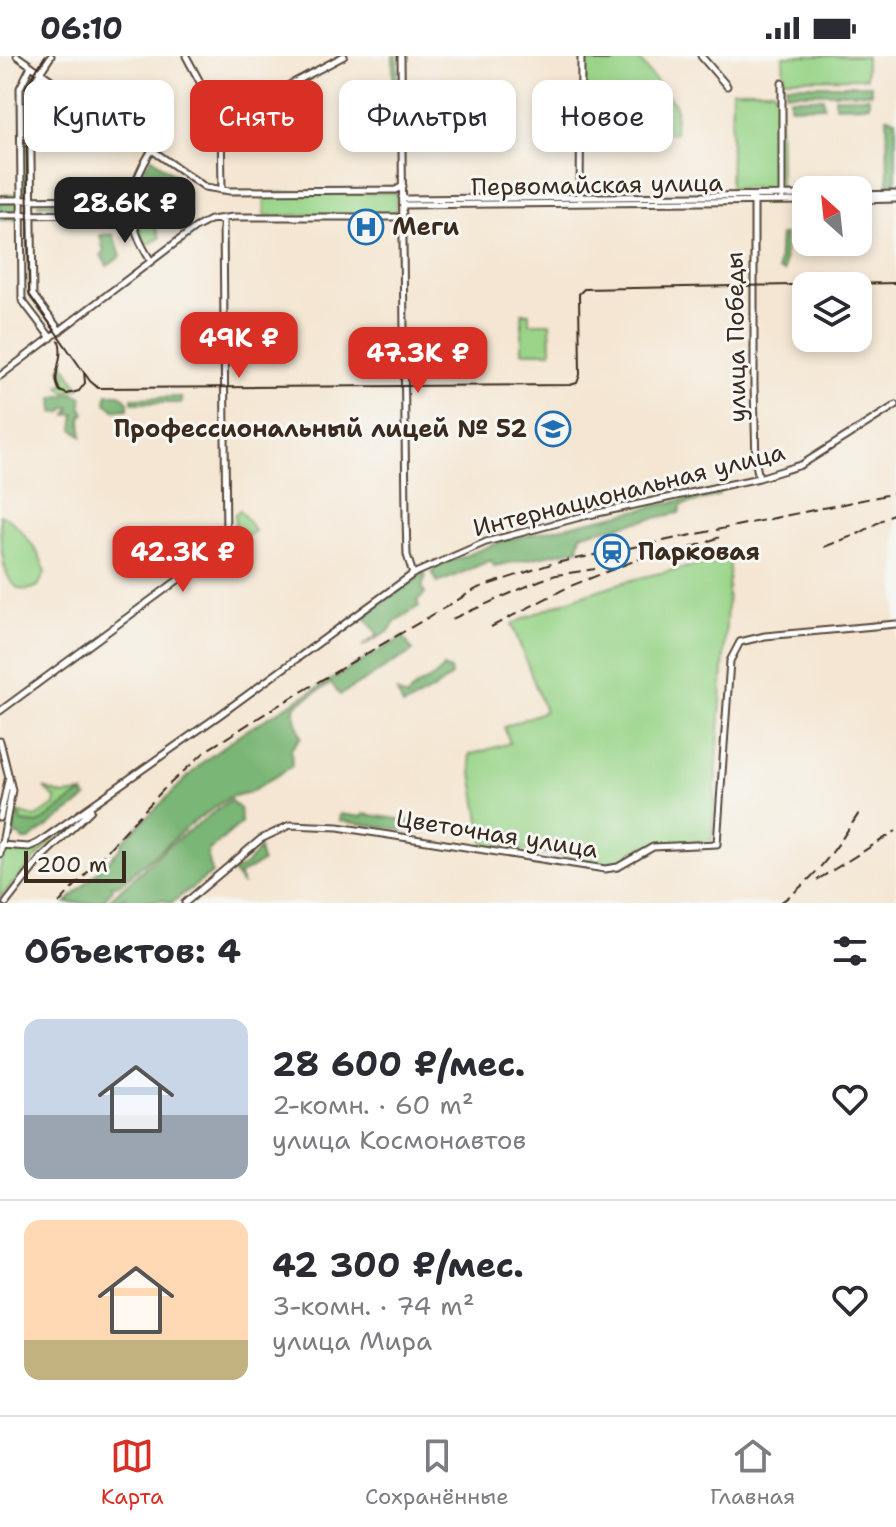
<!DOCTYPE html>
<html lang="ru">
<head>
<meta charset="utf-8">
<style>
  :root { --surface:#fff; --page:#f7f7f7; --text:#2b2b33; --muted:#7c7c81; --line:#e1e1e2; --accent:#d93025 }
  body { margin:0; font-family:"Shantell Sans",sans-serif; background:var(--page); color:var(--text); height:100vh; display:flex; flex-direction:column; font-size:30px; white-space:nowrap }
  * { box-sizing:border-box; margin:0 }
  p { font-size:26px; color:var(--muted) }
  .icon { flex:none; width:44px; height:44px; fill:none; stroke:currentColor; stroke-width:2; stroke-linecap:round; stroke-linejoin:round }
  .map { position:relative; height:847px; overflow:hidden }
  .panel { display:flex; flex-direction:column; background:var(--surface); flex:1 }
  .panel>* { flex:none }
  .banner { position:absolute; left:24px; top:24px; width:848px; height:72px; display:flex; gap:16px }
  .needle { width:52px; rotate:333deg }
  .controls { position:absolute; left:792px; top:120px; display:grid; gap:16px }
  .controls a { display:grid; place-items:center; width:80px; height:80px; border-radius:16px; background:var(--surface); box-shadow:0 4px 12px #0003; font-size:40px }
  .scale { position:absolute; left:24px; bottom:20px; width:102px; box-sizing:border-box; padding-left:8px; border:4px solid #3b2a1e; border-top:0; font-size:22px; line-height:28px; white-space:nowrap; color:#3b2a1e; -webkit-text-stroke:6px #f6f6f2; paint-order:stroke }
  .price { position:absolute; translate:-50% -68px; padding:0 18px; border-radius:16px; background:var(--accent); color:#fff; font-size:26px; line-height:52px; filter:drop-shadow(0 2px 4px #0008) }
  .price::after { content:''; position:absolute; left:50%; top:48px; width:24px; height:18px; margin-left:-12px; background:inherit; clip-path:polygon(0 0,100% 0,50% 100%) }
  .price.selected { background:#222; color:#fff }
  ul { padding:0; list-style:none }
  li { display:flex; align-items:center; gap:24px; height:200px; padding:0 24px }
  li+li { border-top:2px solid var(--line) }
  li span { display:grid; place-items:center; flex:none; width:224px; height:160px; border-radius:16px; color:#555 }
  li>.icon { margin-inline-start:auto }
  span .icon { width:96px; height:96px; fill:#fffc; stroke-width:1 }
  li b { font-size:34px }
  h2 { display:flex; justify-content:space-between; align-items:center; height:96px; padding:0 24px; font-size:34px }
  .tag { padding:0 28px; border-radius:16px; background:var(--surface); box-shadow:0 4px 12px #0003; font-size:28px; line-height:72px }
  .tag.selected { background:var(--accent); color:#fff }
  .status { display:flex; justify-content:space-between; align-items:center; height:56px; padding:0 40px; background:var(--surface); direction:ltr }
  .status svg { height:22px; fill:currentColor }
  .menu { display:flex; justify-content:space-around; align-items:center; height:112px; border-top:2px solid var(--line); background:var(--surface); font-size:22px; color:var(--muted) }
  .menu a { display:grid; justify-items:center; gap:4px }
  .menu .selected { color:var(--accent) }
  .map>svg:first-child { display:block }
  .green { fill:#99d488; stroke:#6a7f53; stroke-width:2 }
  .forest { fill:#7ab674; stroke:#5a7049; stroke-width:2 }
  .lines { fill:none; stroke-linecap:round; stroke-linejoin:round }
  .secondary-casing { stroke:#574639; stroke-width:9 }
  .secondary { stroke:#fff; stroke-width:5 }
  .tram { stroke:#3b2a1e; stroke-width:2 }
  .rail { stroke:#3b2a1e; stroke-width:2; stroke-dasharray:12 6; stroke-linecap:butt }
  .labels { text-anchor:middle; stroke-width:6; stroke-linejoin:round; paint-order:stroke }
  .street-label { font-size:24px; fill:#3b2a1e; stroke:#f6f6f2 }
  .poi-label { font-size:24px; font-weight:bold; fill:#3b2a1e; stroke:#f6f6f2; text-anchor:start }
</style>
</head>
<body>
<div class="status"><b>06:10</b><svg viewBox="0 0 49 12"><path d="M0 12V9h3v3zM5 12V6h3v6zM10 12V3h3v9zM15 12V0h3v12zM26 1h20v11H26zM47 4h2v5h-2z"/></svg></div>
<div class="map">
<svg width="896" height="847" viewBox="0 0 896 847">
  <rect width="100%" height="100%" fill="#f6f6f2"/>
  <filter id="ink" filterUnits="userSpaceOnUse"><feTurbulence type="fractalNoise" baseFrequency=".0125" numOctaves="2"/><feDisplacementMap in="SourceGraphic" scale="16" xChannelSelector="R" yChannelSelector="G"/><feConvolveMatrix kernelMatrix="1 2 1 2 8 2 1 2 1" color-interpolation-filters="sRGB"/></filter>
  <filter id="wash" filterUnits="userSpaceOnUse"><feTurbulence type="fractalNoise" baseFrequency=".006" numOctaves="4" result="noise"/><feDisplacementMap in="SourceGraphic" scale="32" xChannelSelector="R" yChannelSelector="G"/><feGaussianBlur stdDeviation="1.8" result="paint"/><feColorMatrix in="noise" values="0 0 0 0 0 0 0 0 0 0 0 0 0 0 0 0 0 1.4 0 .05"/><feComposite in="paint" operator="in"/></filter>
  <g filter="url(#wash)">
    <rect width="100%" height="100%" fill="#f4e6d2"/>
    <path class="green" d="M623,0H636L676,50L675,77L586,79L585,5L613,8Z
      M783,0H866V22L784,23Z
      M30,14L36,20L29,32L30,137H23L22,31Z
      M732,34H773L779,43L780,131L730,132Z
      M396,136V157L265,160L264,137Z
      M151,161L160,182L146,189L137,167Z
      M522,257H529V267H550L551,296H522Z
      M63,307L79,332L65,336L59,330L65,327V320L60,314Z
      M240,454L255,475L242,484L235,475V458Z
      M0,459C15,462 44,501 45,517L38,530C0,550 0,483 0,459Z
      M730,504L712,784L641,791L612,808L484,788L469,699L510,687L504,671L545,655L512,568C585,534 650,516 730,504Z
      M44,732L63,739L82,737L38,768L21,766L20,761L15,760L16,756L35,761L55,749L56,743Z
      M59,775L60,776L0,842V813L4,794H31Z"/>
    <path class="forest" d="M393,0H397L398,39H384V31L393,30Z
      M786,29H871V37H786Z
      M835,41H869V49L835,50Z
      M790,42H823L824,50L790,51Z
      M887,61L896,63V128H888Z
      M152,102L176,120L167,137L136,133L141,117Z
      M0,139H19V164H0Z
      M125,145L126,149H38V146Z
      M126,152V156H39V153Z
      M113,178L121,200L107,210L101,199L104,196L100,179Z
      M780,179H785L784,216L778,214Z
      M72,337L82,341L81,351L85,357L81,361L82,380L73,373L75,358L67,359L71,352L67,351L62,356L54,357L53,342Z
      M107,338H120L128,346V353L115,354L106,347Z
      M181,341L182,347H132V342Z
      M717,436L719,438L718,440L682,449L679,457L581,478L578,493L494,510L491,504L438,527L432,516L438,510L503,485Z
      M423,518L426,519L422,532L425,538L417,545L419,550L396,565L388,576L362,590L378,579L364,560Z
      M403,581L413,595L340,639L331,627L296,649L294,655L301,681L291,693L292,710L250,736L230,741L195,765L119,829H111L113,833L101,847H66L121,792L122,786L203,706L242,677Z
      M443,611L450,614L451,620L433,634L403,650L397,636L407,642C414,626 435,626 443,611Z
      M82,737L87,742L29,784H23L19,779H14L15,760L20,761L21,766L38,768Z
      M230,744L240,753L241,767L207,796L212,817L171,847L163,844L128,847L124,841L116,847H106L166,792Z
      M340,758L362,761L363,758L427,767L425,777L339,765Z
      M259,793L262,806L239,819L243,830L233,816L247,808Z"/>
  </g>
  <g filter="url(#ink)">
    <g class="lines">
      <g class="secondary-casing">
        <path id="secondary" d="M17,0L205,131L230,135L396,134L403,130
          M51,0L30,32L33,239L60,275
          M186,0L221,65L222,134
          M401,0L406,461L407,499L413,518
          M595,0H607
          M701,0L727,30
          M31,10L20,32L22,244L51,282
          M782,27V141
          M221,65L344,0
          M858,139L896,138
          M402,141L406,143L806,139
          M580,143L581,0
          M754,143V329L756,408L759,422
          M0,144L131,143
          M858,144L896,143
          M403,149L806,145
          M0,159L131,158
          M151,205C124,164 126,135 152,94
          M0,320L195,172L210,164L233,161H396L403,164
          M0,655L197,510L226,486L223,162
          M0,685L12,734L0,798
          M0,762L9,720
          M0,789L29,791L38,787L221,658L413,518L486,486L584,460L759,422L801,409L896,349
          M6,847L41,802L91,754
          M185,847L261,783L290,769L338,771L605,813L618,811L653,791L717,788L730,605L740,586L765,580L896,568"/>
      </g>
      <use href="#secondary" class="secondary"/>
      <path class="tram" d="M45,0L26,31L29,238L90,325L98,332L570,329L577,327L580,319L579,238L584,233L896,227
        M59,285C65,303 50,319 60,335L67,338L79,335L85,327L84,316"/>
      <path class="rail" d="M824,491L860,477L896,456
        M657,504L720,481
        M452,563L541,524L556,519L595,513
        M491,571L568,531L662,494
        M817,824L896,775
        M59,847L163,734L207,694L274,652L478,532L551,508L896,437
        M780,847C818,821 836,792 861,754"/>
    </g>
  </g>
  <defs>
    <g id="hospital-ring" transform="scale(1.8)"><circle r="9.5" fill="#f6f6f2" stroke="#1f6fb2" stroke-width="1.5"/><path d="M-5-5h3v3.5h4V-5h3V5h-3V1.5h-4V5h-3Z" fill="#1f6fb2"/></g>
    <g id="university-ring" transform="scale(1.8)"><circle r="9.5" fill="#f6f6f2" stroke="#1f6fb2" stroke-width="1.5"/><path d="M0-5L7-2L0 1L-7-2ZM-4 1L0 2.5L4 1V4Q0 6-4 4Z" fill="#1f6fb2"/></g>
    <g id="station-ring" transform="scale(1.8)"><circle r="9.5" fill="#f6f6f2" stroke="#1f6fb2" stroke-width="1.5"/><path d="M-3-6H3Q5-6 5-4V2Q5 4 3 4L4.5 6H3L1.5 4h-3L-3 6H-4.5L-3 4Q-5 4-5 2V-4Q-5-6-3-6ZM-3.5-4v3h7v-3ZM-3.5 1v1.5H-2V1ZM2 1v1.5H3.5V1Z" fill="#1f6fb2"/></g>
  </defs>
  <g fill-rule="evenodd">
    <use href="#hospital-ring" x="366" y="171"/>
    <use href="#university-ring" x="553" y="373"/>
    <use href="#station-ring" x="612" y="496"/>
  </g>
  <g class="labels">
    <g class="street-label">
      <text transform="translate(597 129) rotate(-1)" y="8">Первомайская улица</text>
      <text transform="translate(736 281) rotate(-91)" y="8">улица Победы</text>
      <text transform="translate(629 434) rotate(-14)" y="8">Интернациональная улица</text>
      <text transform="translate(497 778) rotate(9)" y="8">Цветочная улица</text>
    </g>
    <g class="poi-label">
      <text x="392" y="179">Меги</text>
      <text x="527" y="381" text-anchor="end">Профессиональный лицей № 52</text>
      <text x="638" y="504">Парковая</text>
    </g>
  </g>
</svg>
<div class="controls">
<a><svg class="needle" viewBox="-14 -14 28 28"><path d="M0-13l5 13h-10z" fill="#e53935"/><path d="M0 13l5-13h-10z" fill="#7c7c81"/></svg></a>
<a><svg class="icon" aria-label="layers" viewBox="0 0 24 24"><path d="M12 4l9 5-9 5-9-5zM3 14l9 5 9-5"/></svg></a>
</div>
<div class="scale">200 m</div>
<b class="price selected" style="left:125px;top:189px">28.6K ₽</b>
<b class="price" style="left:239px;top:324px">49K ₽</b>
<b class="price" style="left:418px;top:339px">47.3K ₽</b>
<b class="price" style="left:183px;top:538px">42.3K ₽</b>
<div class="banner">
<a class="tag">Купить</a>
<a class="tag selected">Снять</a>
<a class="tag">Фильтры</a>
<a class="tag">Новое</a>
</div>
</div>
<section class="panel">
<h2>Объектов: 4<svg class="icon" aria-label="filters" viewBox="0 0 24 24"><path d="M4 7h16M4 17h16"/><circle cx="9" cy="7" r="2"/><circle cx="15" cy="17" r="2"/></svg></h2>
<ul>
<li><span style="background:linear-gradient(#c9d6e8 60%,#9aa5b1 0)"><svg class="icon" aria-label="home" viewBox="0 0 24 24"><path d="M3 11l9-7 9 7M6 9v11h12V9"/></svg></span><div><b>28 600 ₽/мес.</b><p>2-комн. · 60 m²</p><p>улица Космонавтов</p></div><svg class="icon" aria-label="heart" viewBox="0 0 24 24"><path d="M12 20l-8-8c-3-5 5-10 8-4 3-6 11-1 8 4z"/></svg></li>
<li><span style="background:linear-gradient(#ffd9b3 75%,#c2b280 0)"><svg class="icon" aria-label="home" viewBox="0 0 24 24"><path d="M3 11l9-7 9 7M6 9v11h12V9"/></svg></span><div><b>42 300 ₽/мес.</b><p>3-комн. · 74 m²</p><p>улица Мира</p></div><svg class="icon" aria-label="heart" viewBox="0 0 24 24"><path d="M12 20l-8-8c-3-5 5-10 8-4 3-6 11-1 8 4z"/></svg></li>
</ul>
</section>
<nav class="menu">
<a class="selected"><svg class="icon" aria-label="map" viewBox="0 0 24 24"><path d="M3 6l6-2 6 2 6-2v14l-6 2-6-2-6 2zM9 4v14M15 6v14"/></svg>Карта</a>
<a><svg class="icon" aria-label="saved" viewBox="0 0 24 24"><path d="M7 4h10v16l-5-4-5 4z"/></svg>Сохранённые</a>
<a><svg class="icon" aria-label="home" viewBox="0 0 24 24"><path d="M3 11l9-7 9 7M6 9v11h12V9"/></svg>Главная</a>
</nav>
</body>
</html>
